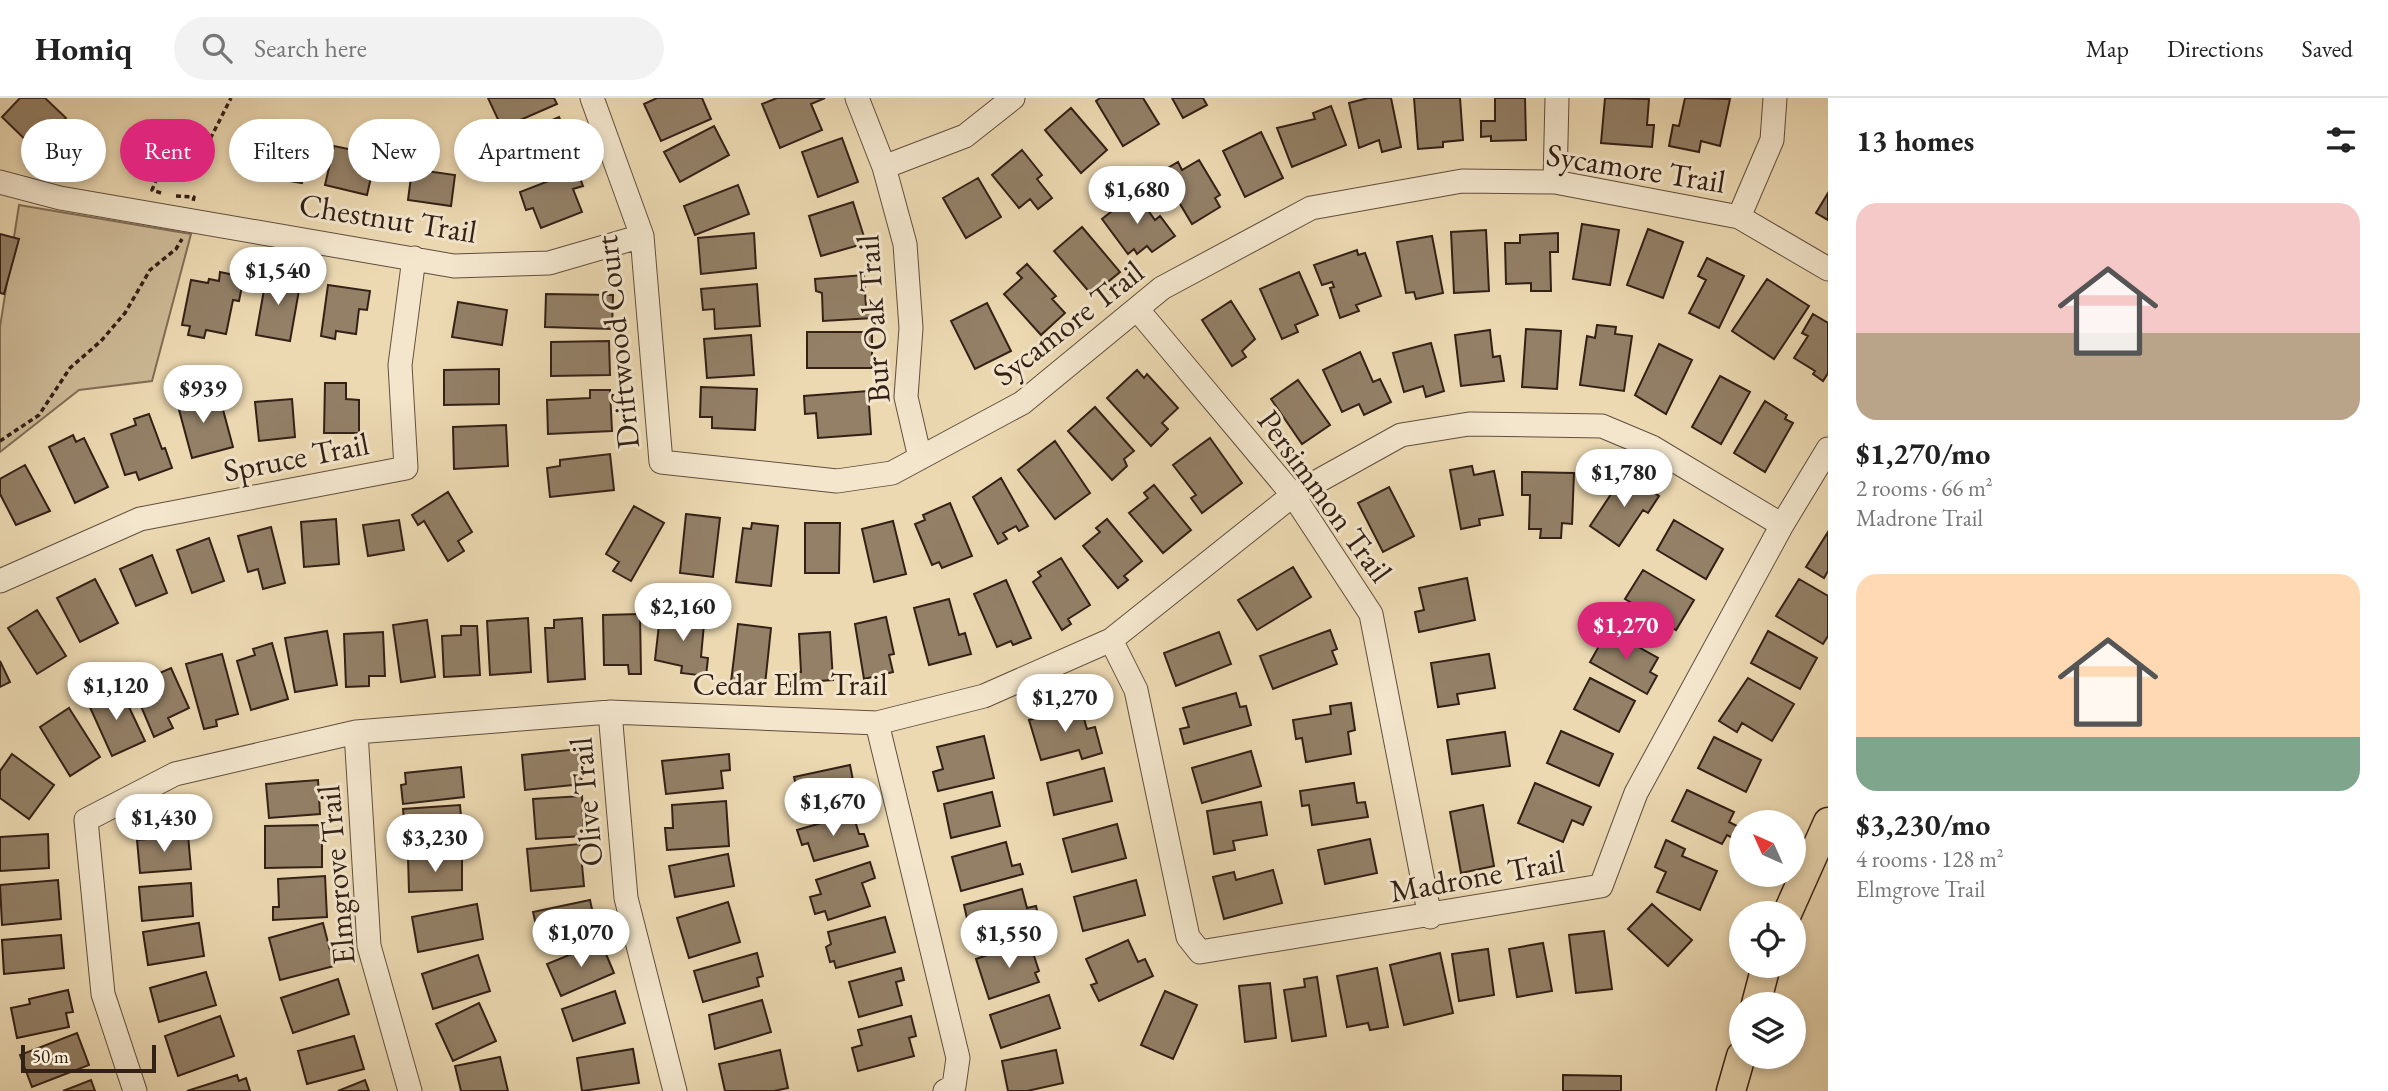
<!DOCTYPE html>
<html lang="en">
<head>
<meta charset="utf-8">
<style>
  :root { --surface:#fff; --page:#f2f2f2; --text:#222; --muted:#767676; --line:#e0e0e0; --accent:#db2777 }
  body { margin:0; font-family:"EB Garamond",serif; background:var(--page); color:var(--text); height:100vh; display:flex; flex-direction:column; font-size:26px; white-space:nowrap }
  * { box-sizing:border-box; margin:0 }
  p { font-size:23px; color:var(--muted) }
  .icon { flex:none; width:38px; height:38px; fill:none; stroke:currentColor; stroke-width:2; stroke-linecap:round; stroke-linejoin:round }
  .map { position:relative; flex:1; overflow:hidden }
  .side { display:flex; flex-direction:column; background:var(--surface); width:560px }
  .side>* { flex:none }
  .top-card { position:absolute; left:21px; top:21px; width:665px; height:63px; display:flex; gap:14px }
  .needle { width:46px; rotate:315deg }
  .fabs { position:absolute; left:1729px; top:712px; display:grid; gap:14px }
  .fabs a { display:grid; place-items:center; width:77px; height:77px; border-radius:50%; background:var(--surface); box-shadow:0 4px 10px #0003; font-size:35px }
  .scale { position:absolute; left:21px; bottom:18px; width:135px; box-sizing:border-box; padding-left:7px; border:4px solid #332016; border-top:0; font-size:19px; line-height:24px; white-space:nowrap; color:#332016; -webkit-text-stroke:5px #f3e6cd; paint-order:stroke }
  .price { position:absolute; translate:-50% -60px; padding:0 16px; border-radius:24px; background:#fff; color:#222; font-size:23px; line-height:46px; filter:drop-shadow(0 2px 4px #0008) }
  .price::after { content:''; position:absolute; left:50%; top:42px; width:21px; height:16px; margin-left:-10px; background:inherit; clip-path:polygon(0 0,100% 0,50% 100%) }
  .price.on { background:var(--accent); color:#fff }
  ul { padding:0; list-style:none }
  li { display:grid; align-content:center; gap:14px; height:371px; padding:0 28px }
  li span { display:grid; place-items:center; height:217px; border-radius:21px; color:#555 }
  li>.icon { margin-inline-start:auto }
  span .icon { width:126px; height:126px; fill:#fffc; stroke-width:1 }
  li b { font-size:30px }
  h2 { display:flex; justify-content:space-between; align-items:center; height:84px; padding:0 28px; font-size:30px }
  .chip { padding:0 24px; border-radius:32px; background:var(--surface); box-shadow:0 4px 10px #0003; font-size:24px; line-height:63px }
  .chip.on { background:var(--accent); color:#fff }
  header { display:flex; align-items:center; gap:42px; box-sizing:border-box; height:98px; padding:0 35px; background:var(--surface); border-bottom:2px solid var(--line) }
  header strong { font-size:33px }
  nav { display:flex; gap:38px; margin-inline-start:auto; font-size:24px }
  .search { width:490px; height:63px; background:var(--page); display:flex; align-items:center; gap:18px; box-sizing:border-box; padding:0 24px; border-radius:38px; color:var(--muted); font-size:26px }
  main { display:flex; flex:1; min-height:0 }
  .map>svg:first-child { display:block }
  .green { fill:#cdba97; stroke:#806d56; stroke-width:2 }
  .building { fill:#938067; stroke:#332016; stroke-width:2 }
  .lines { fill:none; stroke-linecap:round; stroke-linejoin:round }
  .minor-casing { stroke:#614e3d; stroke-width:25 }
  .major-casing { stroke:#332016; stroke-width:31 }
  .path { stroke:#332016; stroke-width:3.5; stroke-dasharray:5 3.5; stroke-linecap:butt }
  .minor { stroke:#f3e6cd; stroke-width:23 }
  .major { stroke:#ecd9b2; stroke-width:28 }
  .labels { text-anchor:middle; stroke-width:6; stroke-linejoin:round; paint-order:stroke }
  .street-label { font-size:32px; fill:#332016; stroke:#f3e6cd }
</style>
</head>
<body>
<header>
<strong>Homiq</strong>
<div class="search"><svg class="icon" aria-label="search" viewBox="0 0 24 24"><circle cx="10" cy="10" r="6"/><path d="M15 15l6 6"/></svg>Search here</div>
<nav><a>Map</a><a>Directions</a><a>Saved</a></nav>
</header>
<main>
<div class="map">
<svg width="1828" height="993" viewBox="0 0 1828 993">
  <rect width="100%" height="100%" fill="#ecd9b2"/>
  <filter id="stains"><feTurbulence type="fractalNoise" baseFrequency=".00286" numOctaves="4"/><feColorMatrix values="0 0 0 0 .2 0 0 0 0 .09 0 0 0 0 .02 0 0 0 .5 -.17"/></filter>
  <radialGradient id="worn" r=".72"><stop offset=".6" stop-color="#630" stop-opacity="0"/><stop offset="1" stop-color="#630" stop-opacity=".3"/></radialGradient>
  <path class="green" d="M19,107L191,136L152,283L79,292L0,354V229Z"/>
  <path class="building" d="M20,0H45L66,20L35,51L2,19Z
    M488,0H554L557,6L502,30Z
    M657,0H702L711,21L661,43L644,6Z
    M777,0H825L811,6L822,32L780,50L762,6Z
    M1100,0H1143L1159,26L1123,48L1096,3Z
    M1172,0H1203L1207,7L1183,20Z
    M1391,0L1401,49L1382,54L1379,42L1359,50L1349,5L1368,0Z
    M1414,0H1460L1463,42L1443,44V49L1418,51Z
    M1495,0H1525L1526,42L1491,43V38L1481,39V23H1495Z
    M1605,0L1649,1L1647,27H1654L1652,49L1601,45Z
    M1685,0L1730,1L1720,48L1701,43L1699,54L1669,48L1673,27L1679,28Z
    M1331,8L1346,47L1292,69L1277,30L1315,21L1313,15Z
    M1071,10L1107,52L1081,75L1045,32Z
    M559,19L574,56L525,76L510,40Z
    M714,28L729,57L680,84L664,54Z
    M1261,34L1283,80L1245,99L1223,53Z
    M269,35L310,43L302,85L260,78Z
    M842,40L858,84L818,99L802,54Z
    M334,48L376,57L367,97L325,87Z
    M1022,52L1042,77L1037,81L1052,100L1038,111L1030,101L1019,110L992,77Z
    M1199,62L1220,97L1215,100L1220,109L1192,126L1161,74L1178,64L1182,72Z
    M412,71L455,77L451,108L408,102Z
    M577,72L583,88L573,91L582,114L541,130L533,110L526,112L520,94Z
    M978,80L1001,119L966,140L943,100Z
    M738,87L749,116L695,137L684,108Z
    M1134,93L1155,122L1160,118L1175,138L1152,154L1147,148L1137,156L1134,151L1128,156L1102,121L1112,113L1110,110Z
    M1828,95V122L1816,115Z
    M853,104L866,145L821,158L809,118Z
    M1582,126L1619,132L1610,187L1573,181Z
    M1082,129L1120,174L1092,197L1054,153Z
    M1648,131L1683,144L1663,200L1627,187Z
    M1486,132L1489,193L1454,195L1451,134Z
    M754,135L756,170L701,176L698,140Z
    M1558,135V154H1550L1551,193H1531V185L1506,186L1505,145H1520V137Z
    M0,136L19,141L4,196L0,195Z
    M1432,138L1443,195L1416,201L1414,194L1406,195L1397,144Z
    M1357,152L1358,157L1365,155L1381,198L1356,207L1359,213L1340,220L1330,190L1334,189L1332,184L1322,187L1314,167Z
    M1707,160L1744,178L1719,230L1689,215L1706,182L1698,178Z
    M1027,166L1056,198L1052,201L1065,215L1041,237L1004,196L1022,180L1017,175Z
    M220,174L239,178L237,187L242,188L239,203L233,202L226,236L206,232L204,240L188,237L190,228L182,227L191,182L208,185L209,181L219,183Z
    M1299,174L1318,217L1295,227L1298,234L1282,241L1260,191Z
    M267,175L301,181L290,243L256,237Z
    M864,177L866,209L872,211L873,220L823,223L822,195L816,193L815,181Z
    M1767,181L1809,208L1774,261L1732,233Z
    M757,186L760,228L715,231L714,211L703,212L701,191Z
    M328,187L370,193L367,212L359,211L356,236L336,233L335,241L321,238Z
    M546,196L613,197L612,231L545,229Z
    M1231,203L1255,241L1242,253L1246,259L1232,268L1202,222Z
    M458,204L507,212L502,247L452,239Z
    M987,205L1011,253L975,271L951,223Z
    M1813,216L1828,225V275L1823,283L1813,276L1815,273L1794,260L1808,238L1802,235Z
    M1597,227L1616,229L1615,236L1632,238L1624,293L1580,287L1587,238L1595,240Z
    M1526,231L1561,233L1557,291L1522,289Z
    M1490,232L1493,259L1500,258L1504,283L1461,288L1455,237Z
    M807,234H872V270H807Z
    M751,237L754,277L707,280L704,241Z
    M609,243L610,277L551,278V244Z
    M1431,245L1444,293L1426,299L1423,288L1404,294L1393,255Z
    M1659,246L1692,262L1666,316L1635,297Z
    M1360,254L1373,284L1380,281L1391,304L1364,317L1359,306L1342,314L1323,272Z
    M499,271V306L444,307V272Z
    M1137,272L1144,280L1147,276L1178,310L1162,325L1168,331L1151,348L1107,300Z
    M1720,278L1750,294L1721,346L1692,329Z
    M1298,282L1330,327L1302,346L1271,301Z
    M325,285H346V301L359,302V335H324Z
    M701,289L757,291L755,332L712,330V319H700Z
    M198,291L204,312L222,308L233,349L192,360L175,297Z
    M590,292H610L612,333L548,336L547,302L590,300Z
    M868,293L871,336L818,340L816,315L805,316L804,298Z
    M292,301L295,339L259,343L255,304Z
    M1765,303L1787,317L1785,321L1793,325L1765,374L1734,355Z
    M1095,309L1134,353L1124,361L1127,368L1112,382L1068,333Z
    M149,316L162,351L165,350L172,370L139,382L136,374L125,377L111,336L136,327L134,321Z
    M506,327L508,368L454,371L453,329Z
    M73,337L76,344L84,340L108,389L75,405L49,349Z
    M1210,340L1242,385L1202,415L1191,400L1196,397L1173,367Z
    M1055,343L1090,395L1055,421L1018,372Z
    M610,356L614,392L550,399L547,370L560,368V362Z
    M25,367L50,413L16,427L0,396V381Z
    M1472,368L1474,377L1494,373L1503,417L1479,421L1480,427L1461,431L1450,372Z
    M1522,374L1574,375L1572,426L1562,425L1561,440H1540L1541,431H1529L1530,397H1522Z
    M1625,375L1659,398L1648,415L1643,412L1619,448L1590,428Z
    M1001,380L1028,428L1019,433L1016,428L1003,435L1007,441L998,446L973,399Z
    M1154,387L1191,432L1163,455L1129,415L1148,400L1144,395Z
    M1389,389L1414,438L1383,454L1358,405Z
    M448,394L472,434L458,443L464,453L448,463L424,423L418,427L412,417Z
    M950,405L972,458L942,470L939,464L932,467L915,426L925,422L923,417Z
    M634,408L664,425L631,483L613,473L619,464L606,456Z
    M686,416L720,420L713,479L680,475Z
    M336,421L339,466L304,469L301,424Z
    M1107,421L1142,463L1124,478L1128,482L1118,490L1083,448L1100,434L1096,430Z
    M399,422L404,452L368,458L363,427Z
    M1674,422L1723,451L1706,481L1657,452Z
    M893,423L906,476L874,484L862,431Z
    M752,425L778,428L771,488L736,484L743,430L751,431Z
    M805,425H840L839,475H805Z
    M271,429L285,485L263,491L258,471L248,474L238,438Z
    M1828,434V473L1824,480L1806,469Z
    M209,440L224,483L192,495L177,452Z
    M152,457L167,495L136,508L120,471Z
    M1061,460L1090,507L1068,521L1071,526L1062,532L1033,484L1041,478L1038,474Z
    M1293,469L1311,499L1257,532L1238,502Z
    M1643,472L1694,502L1676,532L1625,501Z
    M1467,480L1475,522L1419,534L1415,514L1424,512L1419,490Z
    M95,481L118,525L80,544L57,500Z
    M1799,481L1828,498V538L1823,546L1776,518Z
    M1006,482L1031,540L1013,547L1011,543L997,549L974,496Z
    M949,501L959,537L965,535L971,556L929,567L914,510Z
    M37,512L66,558L37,576L8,530Z
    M686,513L705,515L701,559L708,560L706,578L681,575L682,568L655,562L660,518L685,521Z
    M640,516L641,576H629L628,567H604L603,517Z
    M886,519L894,556L889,557L893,574L864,581L855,526Z
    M528,520L531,574L490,577L487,523Z
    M582,520L585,581L548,584L545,530H554V522Z
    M427,522L435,579L401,584L393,527Z
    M738,526L771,530L765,587L731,584Z
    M461,528H477L480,577L444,579L442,538L461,537Z
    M1330,532L1337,551L1332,553L1337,566L1273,591L1260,558Z
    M1608,532L1658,560L1650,574L1657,578L1647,596L1590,564Z
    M327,533L337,587L295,594L285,540Z
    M1768,533L1817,560L1800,591L1751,565Z
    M383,534L385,578H369V588L346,589L344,536Z
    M830,534L833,582L819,583V590L790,592L789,575L801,574L799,536Z
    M1219,534L1231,566L1176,588L1164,555Z
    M272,545L288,601L251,612L237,563L255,557L253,551Z
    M222,556L238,616L216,622L217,628L204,631L186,566Z
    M1489,556L1495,590L1457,596L1459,606L1438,609L1431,565Z
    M0,563L10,584L0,589Z
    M171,570L189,610L168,620L173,630L154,639L132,587Z
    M1590,580L1635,603L1619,634L1574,611Z
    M1748,580L1794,606L1772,643L1742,625L1737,634L1719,623Z
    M120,590L145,643L112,658L88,605Z
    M1236,595L1240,609L1246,608L1251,627L1184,646L1180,631L1189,629L1183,610Z
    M1351,605L1355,632L1348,634L1351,656L1306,664L1302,640L1296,641L1293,622L1331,616L1330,608Z
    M1080,607L1087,631L1095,629L1102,655L1082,661L1079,652L1041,662L1029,622Z
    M69,610L100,659L70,678L40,629Z
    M1561,633L1613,656L1599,688L1547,665Z
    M1505,634L1510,668L1452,676L1447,642Z
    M984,638L994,680L938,693L933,674L943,671L937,649Z
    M1714,639L1761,662L1746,694L1698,670Z
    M579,651L582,686L525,692L522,657Z
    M1251,653L1261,688L1202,705L1192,670Z
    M12,656L54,687L29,721L0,700V673Z
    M729,656L730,672L721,673L723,690L666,696L662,663Z
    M850,667L857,703L802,715L794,679Z
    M461,669L464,699L403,706L401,687L406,686L405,675Z
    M1104,670L1112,703L1054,717L1047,685Z
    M318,682L320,716L269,720L266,686Z
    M1354,685L1357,705L1365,704L1368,719L1312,727L1309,707L1302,708L1300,693Z
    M1535,685L1591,709L1583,727L1572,722L1563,744L1518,725Z
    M1687,692L1734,714L1729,724L1741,730L1737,742L1727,737L1722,746L1672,723Z
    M992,694L1000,728L951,740L944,706Z
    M582,698L584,738L536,741L533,701Z
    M726,703L729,748L667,752L665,730H673L672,707Z
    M1261,704L1267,737L1233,743L1235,752L1214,756L1207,713Z
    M460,707L463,743L406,747L403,711Z
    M1483,707L1494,768L1461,775L1450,714Z
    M853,716L859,736H864L868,748L814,763L808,745L802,747L797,732Z
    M1117,726L1126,760L1072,774L1063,741Z
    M322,727V769L265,770V728Z
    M48,736L49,770L0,773V739Z
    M188,737L191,771L140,775L137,742Z
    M1370,741L1377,775L1325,786L1318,752Z
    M1666,742L1685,751L1682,758L1717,773L1700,812L1657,794L1666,774L1655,769Z
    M1006,744L1012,768L1020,766L1023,776L961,793L952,759Z
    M580,746L584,788L531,793L527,751Z
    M728,756L734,788L675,799L669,768Z
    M462,758V792L409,794L408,759Z
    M870,764L875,780L862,785L870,808L828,822L825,813L815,816L810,799L821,796L816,782Z
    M1273,772L1282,805L1224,821L1213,779L1234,774L1236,782Z
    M325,778L327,819L273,822V809H279L278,781Z
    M58,782L61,821L2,827L0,787Z
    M1136,782L1145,817L1083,833L1074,799Z
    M191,785L193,818L142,823L139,789Z
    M1022,791L1027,810L1036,808L1039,821L1028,824L1031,834L991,844L988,835L978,838L974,824L968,825L964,807Z
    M590,802L595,825L583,827L591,832L594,844L551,853L545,825L536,827L533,814Z
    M728,804L740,844L689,860L677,820Z
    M477,806L483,841L418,854L412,819Z
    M1652,806L1692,842L1668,868L1628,831Z
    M885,819L895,854L836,870L834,863L830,864L826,849L831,846L828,834Z
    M199,825L204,858L148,867L143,834Z
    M323,825L334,868L280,882L269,840Z
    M1604,833L1612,891L1576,895L1569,837Z
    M61,837L64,870L4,876L2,842Z
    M1128,842L1138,864L1145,861L1153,878L1099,903L1091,887L1097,885L1086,861Z
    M1029,843L1039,873L1035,875L1039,884L989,901L976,861Z
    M601,844L614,875L561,898L547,866Z
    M1543,845L1552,893L1517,899L1509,851Z
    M1488,851L1494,897L1459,903L1452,856Z
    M757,855L763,878L757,880L759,888L703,904L694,873Z
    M1440,855L1453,915L1404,927L1390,867Z
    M478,857L490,893L433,911L422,876Z
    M901,870L904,882L896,884L902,907L859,919L849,884Z
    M1377,870L1388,929L1370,932L1368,925L1347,929L1337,878Z
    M206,874L216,907L159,924L150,890Z
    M1317,879L1326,938L1292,943L1284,892L1305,889L1304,881Z
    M338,881L349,916L293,935L281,900Z
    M1270,885L1276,940L1245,944L1239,888Z
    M68,892L73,914L66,915L69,929L17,940L11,910L30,906L29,901Z
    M615,893L625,925L573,943L562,911Z
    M1165,893L1197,907L1173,961L1141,947Z
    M1049,897L1060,930L1001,950L990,917Z
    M762,902L771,934L715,951L709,917Z
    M479,905L496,943L453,963L436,926Z
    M220,918L234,958L178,978L165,938Z
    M911,918L916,938L909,940L914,958L858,973L852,950L862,947L858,932Z
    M77,935L89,967L32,989L20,957Z
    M354,938L364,971L307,986L298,953Z
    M633,951L639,985L582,993L577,960Z
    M780,952L788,990L774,993H725L719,966Z
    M1056,952L1063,985L1027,993H1008L1002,963Z
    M500,959L508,993H461L455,968Z
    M237,977L239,983L246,980L250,993H187Z
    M1563,977L1621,978V993H1563Z
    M91,982L95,993H63Z
    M365,982L369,993H338Z"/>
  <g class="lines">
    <g class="minor-casing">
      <path id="minor" d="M592,0L642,138L661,364L837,383L892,375L1022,305L1162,190L1311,110L1462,83L1555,84L1739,119L1828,171
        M857,0L884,69L905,146L911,230L906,299L920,360
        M884,69L965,38L1013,0
        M0,84L60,100L454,168L549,165L642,138
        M1555,84L1557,0
        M1739,119L1772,42L1775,0
        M1137,211L1293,397L1371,516L1430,819
        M0,483L140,421L406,370L400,267L414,160
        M1111,542L1136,592L1188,839L1200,854L1601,788L1636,695L1782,427L1828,351
        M610,614L626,800L675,993
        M877,625L958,960L954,988L945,993
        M356,634L369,848L410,993
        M135,993L103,896L86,722L175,676L356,634L610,614L877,625L984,598L1111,542L1293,397L1401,337L1469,326L1602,328L1652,349L1782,427"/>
    </g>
    <g class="major-casing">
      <path id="major" d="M1787,816L1828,724
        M1756,906L1766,868
        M1731,993L1741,958"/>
    </g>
    <path class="path" d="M161,95L152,92C165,61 171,56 205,51L231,0
      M176,98L194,99L193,104
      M0,343L39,317L70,270L101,243L125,215L150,172L176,151L182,141"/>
    <use href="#minor" class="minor"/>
    <use href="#major" class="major"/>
  </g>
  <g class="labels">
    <g class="street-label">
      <text transform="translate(1636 70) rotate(9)" y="11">Sycamore Trail</text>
      <text transform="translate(388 120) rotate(9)" y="11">Chestnut Trail</text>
      <text transform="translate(873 221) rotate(-94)" y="11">Bur Oak Trail</text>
      <text transform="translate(1068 225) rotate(-38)" y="11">Sycamore Trail</text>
      <text transform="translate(617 244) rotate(-96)" y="11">Driftwood Court</text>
      <text transform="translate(296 359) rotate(-11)" y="11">Spruce Trail</text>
      <text transform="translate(1325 398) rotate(54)" y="11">Persimmon Trail</text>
      <text x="790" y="597">Cedar Elm Trail</text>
      <text transform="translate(586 704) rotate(-95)" y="11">Olive Trail</text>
      <text transform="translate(336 777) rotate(-95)" y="11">Elmgrove Trail</text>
      <text transform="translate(1477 778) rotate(-10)" y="11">Madrone Trail</text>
    </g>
  </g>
  <rect width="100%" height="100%" filter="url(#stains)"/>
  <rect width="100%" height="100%" fill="url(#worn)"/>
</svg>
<div class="fabs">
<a><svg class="needle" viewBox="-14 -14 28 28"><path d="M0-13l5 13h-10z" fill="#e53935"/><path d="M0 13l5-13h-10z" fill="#767676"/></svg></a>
<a><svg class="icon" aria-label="locate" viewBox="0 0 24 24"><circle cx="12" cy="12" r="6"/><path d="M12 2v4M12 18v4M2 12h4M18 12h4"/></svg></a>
<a><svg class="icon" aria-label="layers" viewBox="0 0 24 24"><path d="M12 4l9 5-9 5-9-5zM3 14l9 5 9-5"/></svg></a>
</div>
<div class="scale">50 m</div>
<b class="price" style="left:1137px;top:128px">$1,680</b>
<b class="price" style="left:278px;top:209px">$1,540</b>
<b class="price" style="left:203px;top:327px">$939</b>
<b class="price" style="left:1624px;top:411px">$1,780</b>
<b class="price" style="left:683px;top:545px">$2,160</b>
<b class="price on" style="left:1626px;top:564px">$1,270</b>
<b class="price" style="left:116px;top:624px">$1,120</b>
<b class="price" style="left:1065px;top:636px">$1,270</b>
<b class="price" style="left:833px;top:740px">$1,670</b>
<b class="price" style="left:164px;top:756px">$1,430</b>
<b class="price" style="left:435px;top:776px">$3,230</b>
<b class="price" style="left:581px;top:871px">$1,070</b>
<b class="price" style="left:1009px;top:872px">$1,550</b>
<div class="top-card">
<a class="chip">Buy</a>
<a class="chip on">Rent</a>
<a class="chip">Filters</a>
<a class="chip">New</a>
<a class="chip">Apartment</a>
</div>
</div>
<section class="side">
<h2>13 homes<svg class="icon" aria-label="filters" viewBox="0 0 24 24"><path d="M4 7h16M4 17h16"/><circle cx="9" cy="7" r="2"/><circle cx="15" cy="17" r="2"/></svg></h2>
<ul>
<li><span style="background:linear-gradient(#f6c9c9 60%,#b9a48a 0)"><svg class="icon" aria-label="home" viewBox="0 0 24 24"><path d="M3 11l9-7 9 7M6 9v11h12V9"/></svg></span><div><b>$1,270/mo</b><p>2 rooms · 66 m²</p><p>Madrone Trail</p></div></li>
<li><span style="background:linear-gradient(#ffd9b3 75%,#7fa58c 0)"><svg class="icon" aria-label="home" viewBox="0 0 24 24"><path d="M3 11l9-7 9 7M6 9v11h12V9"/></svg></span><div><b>$3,230/mo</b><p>4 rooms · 128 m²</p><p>Elmgrove Trail</p></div></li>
</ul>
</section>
</main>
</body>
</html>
